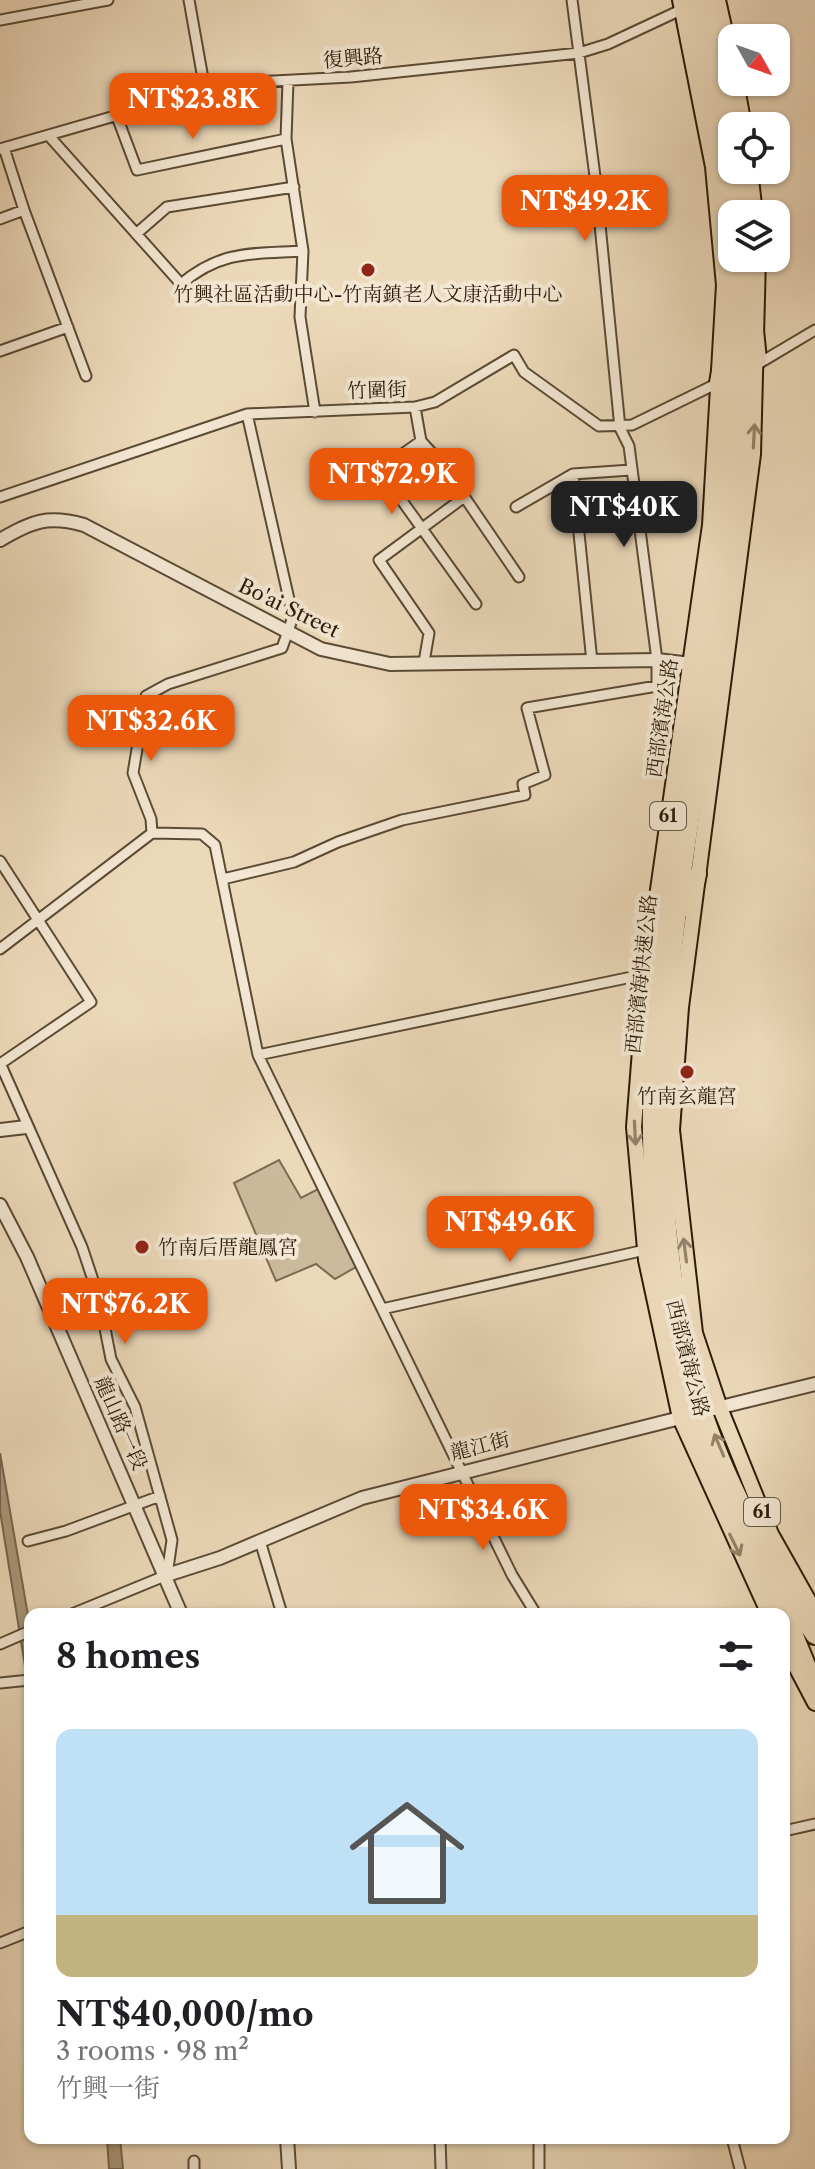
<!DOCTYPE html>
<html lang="en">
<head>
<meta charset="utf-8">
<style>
  :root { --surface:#fff; --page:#f6f6f6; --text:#202124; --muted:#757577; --line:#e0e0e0; --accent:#ea580c }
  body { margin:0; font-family:"Libre Caslon Text","Noto Serif TC",serif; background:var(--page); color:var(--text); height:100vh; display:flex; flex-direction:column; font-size:30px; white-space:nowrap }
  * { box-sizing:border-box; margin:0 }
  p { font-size:26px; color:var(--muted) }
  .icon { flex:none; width:44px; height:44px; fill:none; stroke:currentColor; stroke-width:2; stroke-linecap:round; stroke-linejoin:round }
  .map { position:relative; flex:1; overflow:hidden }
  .side { position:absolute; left:24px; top:1608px; width:766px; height:536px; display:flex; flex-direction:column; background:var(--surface); border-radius:16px; box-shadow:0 2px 6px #0004 }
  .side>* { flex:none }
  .needle { width:52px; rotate:130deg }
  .tools { position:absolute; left:718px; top:24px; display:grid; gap:16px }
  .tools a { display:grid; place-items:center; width:72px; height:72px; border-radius:16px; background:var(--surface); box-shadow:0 2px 6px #0004; font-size:40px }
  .price { position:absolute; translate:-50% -68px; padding:0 18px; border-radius:16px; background:var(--accent); color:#fff; font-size:26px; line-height:52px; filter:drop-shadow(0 2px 4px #0008) }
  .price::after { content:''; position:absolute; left:50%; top:48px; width:24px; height:18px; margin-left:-12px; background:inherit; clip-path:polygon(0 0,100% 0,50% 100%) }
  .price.on { background:#222; color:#fff }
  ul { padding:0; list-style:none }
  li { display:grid; align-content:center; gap:16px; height:424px; padding:0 32px }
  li+li { border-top:2px solid var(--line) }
  li span { display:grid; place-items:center; height:248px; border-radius:16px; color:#555 }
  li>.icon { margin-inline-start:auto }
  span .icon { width:144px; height:144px; fill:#fffc; stroke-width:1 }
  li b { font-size:34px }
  h2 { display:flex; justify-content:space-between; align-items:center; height:96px; padding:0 32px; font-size:34px }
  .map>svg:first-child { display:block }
  .green { fill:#cbb99c; stroke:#7b6a52; stroke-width:2 }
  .water { fill:#aa987d; stroke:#77664e; stroke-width:2 }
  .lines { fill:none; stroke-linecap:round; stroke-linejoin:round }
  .minor-casing { stroke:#5b4a34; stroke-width:13 }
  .tertiary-casing { stroke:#5b4a34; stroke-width:16 }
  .primary-casing { stroke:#2b1a08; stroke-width:18 }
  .trunk-casing { stroke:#2b1a08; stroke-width:20 }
  .motorway-casing { stroke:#2b1a08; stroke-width:22 }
  .minor { stroke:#f3e6d2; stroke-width:9 }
  .tertiary { stroke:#f3e6d2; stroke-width:12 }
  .primary { stroke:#ecd9ba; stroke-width:14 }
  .trunk { stroke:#ecd9ba; stroke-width:16 }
  .motorway { stroke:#ecd9ba; stroke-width:18 }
  .oneway { stroke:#95836a }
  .poi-dot { fill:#8f2418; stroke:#f3e6d2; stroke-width:3 }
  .labels { text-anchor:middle; stroke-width:8; stroke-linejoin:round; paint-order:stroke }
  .shield { fill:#f3e6d2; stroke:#675745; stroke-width:2 }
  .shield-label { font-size:18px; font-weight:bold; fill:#2b1a08 }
  .street-label { font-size:20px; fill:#2b1a08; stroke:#f3e6d2 }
  .poi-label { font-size:20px; fill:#2b1a08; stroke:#f3e6d2 }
</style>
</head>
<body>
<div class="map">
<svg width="815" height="2169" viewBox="0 0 815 2169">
  <rect width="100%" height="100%" fill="#ecd9ba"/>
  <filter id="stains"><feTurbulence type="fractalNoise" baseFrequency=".0025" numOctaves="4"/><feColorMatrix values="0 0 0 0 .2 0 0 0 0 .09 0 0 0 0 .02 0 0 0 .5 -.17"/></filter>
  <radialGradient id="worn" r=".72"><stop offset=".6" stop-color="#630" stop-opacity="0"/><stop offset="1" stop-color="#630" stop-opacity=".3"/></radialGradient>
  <path class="green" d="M279,1160L301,1198L318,1189L356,1267L335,1279L316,1264L276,1281L234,1183Z"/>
  <path class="water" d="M0,1453L30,1627V1697L0,1511Z
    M107,2138H120L123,2169H109Z"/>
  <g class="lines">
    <g class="minor-casing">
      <path id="minor" d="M189,0L205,90
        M0,20L108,0
        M288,81L286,139L303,251L300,317L315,412
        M116,114L137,170L286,139
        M49,136L181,284C221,250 252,254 303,251
        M4,148L24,210L86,376
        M0,149L205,90L252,82L351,77L579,53L608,44L685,8
        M0,219L24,210
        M136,234L167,207L294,187
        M0,351L68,327
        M758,364L815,330
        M415,407L421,441L442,464L519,577
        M421,441L380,470L476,604
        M573,474L592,662
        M0,497L247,414L415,407L435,402L514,355L524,372L599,426L632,425L718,383
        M516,507L573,474L631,470
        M424,662L429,633L379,560L463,498
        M152,833L202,834L215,845L258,1055L646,974
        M152,833L151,819L133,773L146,696L168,684L282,648L293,617L247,414
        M0,861L91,1002L0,1064
        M223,879L294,862L338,842L402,820L525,795L523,784L545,775L527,708L657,686V660L629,446L620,428L596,184L572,0
        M0,949L152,833
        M258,1055L512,1575L536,1614
        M0,1063L82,1247L99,1298L111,1359L135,1407L172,1540L167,1575L72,1614
        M382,1309L645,1250
        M28,1541L66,1531L160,1496
        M260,1541L282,1614
        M0,1644L30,1631
        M0,1683L30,1680
        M784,1831L815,1824
        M0,1943L30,1931
        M440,2138L441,2169
        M539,2138V2169
        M732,2138L740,2169
        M194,2161V2169"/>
    </g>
    <g class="tertiary-casing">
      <path id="tertiary" d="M0,540C32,521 48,515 84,525L321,649L390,664L657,660L700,665
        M0,1130L26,1127
        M0,1205L27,1257L181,1614
        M713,1409L815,1384
        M167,1575L220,1558L362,1498L688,1416
        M287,2138L289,2169"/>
    </g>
    <g class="primary-casing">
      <path id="primary" d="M680,0L713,167L724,285L710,525L646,974L634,1127L646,1260L680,1418L769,1614
        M718,0L732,63
        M736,82L744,126
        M750,170L755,214
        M758,258L753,454L681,1007L672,1130L695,1333L720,1408L771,1534L815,1612
        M784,1644L815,1703"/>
    </g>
    <g class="trunk-casing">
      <path id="trunk" d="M693,0L721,145L732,242
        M707,0L732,126
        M739,170L743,214
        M734,258C738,293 733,328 732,363C728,445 720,526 709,607C671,872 610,1149 690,1412C711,1484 753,1556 790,1621
        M747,258C749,288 746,319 745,349C742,443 733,535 720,628C682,884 624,1152 702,1406C724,1477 768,1556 804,1621
        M754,321L758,359
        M718,383L724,349
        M690,909L698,874
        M641,1037L644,1071"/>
    </g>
    <g class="motorway-casing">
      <path id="motorway" d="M783,1609L815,1687
        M798,1610L815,1635"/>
    </g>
    <use href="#minor" class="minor"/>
    <use href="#tertiary" class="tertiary"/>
    <use href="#primary" class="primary"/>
    <use href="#trunk" class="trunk"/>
    <use href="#motorway" class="motorway"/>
  </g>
  <defs><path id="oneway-shaft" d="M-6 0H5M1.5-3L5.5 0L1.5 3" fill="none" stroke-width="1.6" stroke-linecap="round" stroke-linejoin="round" transform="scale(2)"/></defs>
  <g class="oneway">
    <use href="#oneway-shaft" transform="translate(754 436) rotate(-87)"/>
    <use href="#oneway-shaft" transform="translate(635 1133) rotate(87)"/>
    <use href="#oneway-shaft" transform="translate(685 1250) rotate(-97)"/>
    <use href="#oneway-shaft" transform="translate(719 1445) rotate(-113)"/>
    <use href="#oneway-shaft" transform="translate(735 1545) rotate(64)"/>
  </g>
  <g class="poi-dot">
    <circle cx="368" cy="270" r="8"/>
    <circle cx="687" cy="1072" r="8"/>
    <circle cx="142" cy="1247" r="8"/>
  </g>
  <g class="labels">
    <g class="shield">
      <rect x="650" y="802" width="36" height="28" rx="6"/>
      <rect x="744" y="1498" width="36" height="28" rx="6"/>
    </g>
    <g class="shield-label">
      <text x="668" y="822">61</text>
      <text x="762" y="1518">61</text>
    </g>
    <g class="street-label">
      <text transform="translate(353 58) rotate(-5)" y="7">復興路</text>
      <text transform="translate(377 390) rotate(-2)" y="7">竹圍街</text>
      <text transform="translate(289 608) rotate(26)" y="7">Bo'ai Street</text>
      <text transform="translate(662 718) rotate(-82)" y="7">西部濱海公路</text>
      <text transform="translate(641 974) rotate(-84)" y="7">西部濱海快速公路</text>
      <text transform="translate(688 1358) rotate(76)" y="7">西部濱海公路</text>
      <text transform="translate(121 1423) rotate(66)" y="7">龍山路一段</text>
      <text transform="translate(480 1446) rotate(-14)" y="7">龍江街</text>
    </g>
    <g class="poi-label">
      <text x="368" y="301">竹興社區活動中心-竹南鎮老人文康活動中心</text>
      <text x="687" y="1103">竹南玄龍宮</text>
      <text x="158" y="1254" text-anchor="start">竹南后厝龍鳳宮</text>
    </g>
  </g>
  <rect width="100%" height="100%" filter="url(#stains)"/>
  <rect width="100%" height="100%" fill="url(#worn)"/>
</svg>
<div class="tools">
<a><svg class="needle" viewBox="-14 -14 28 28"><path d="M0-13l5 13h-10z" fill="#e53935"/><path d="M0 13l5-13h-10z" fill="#757577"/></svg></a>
<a><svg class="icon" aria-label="locate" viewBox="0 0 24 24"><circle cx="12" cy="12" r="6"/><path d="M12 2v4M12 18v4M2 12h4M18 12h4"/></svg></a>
<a><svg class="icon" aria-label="layers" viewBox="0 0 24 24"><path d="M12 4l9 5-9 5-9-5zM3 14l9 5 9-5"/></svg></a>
</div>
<b class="price" style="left:193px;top:141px">NT$23.8K</b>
<b class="price" style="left:585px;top:243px">NT$49.2K</b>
<b class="price" style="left:392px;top:516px">NT$72.9K</b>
<b class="price on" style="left:624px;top:549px">NT$40K</b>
<b class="price" style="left:151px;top:763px">NT$32.6K</b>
<b class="price" style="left:510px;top:1264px">NT$49.6K</b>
<b class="price" style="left:125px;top:1346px">NT$76.2K</b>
<b class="price" style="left:483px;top:1552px">NT$34.6K</b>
<section class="side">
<h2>8 homes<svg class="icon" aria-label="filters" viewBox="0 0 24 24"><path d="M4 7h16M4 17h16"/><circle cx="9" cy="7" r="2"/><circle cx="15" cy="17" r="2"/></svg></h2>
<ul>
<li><span style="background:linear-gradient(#bfe0f5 75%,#c2b280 0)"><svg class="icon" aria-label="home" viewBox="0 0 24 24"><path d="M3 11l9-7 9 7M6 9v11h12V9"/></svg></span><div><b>NT$40,000/mo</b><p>3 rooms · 98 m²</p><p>竹興一街</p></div></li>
</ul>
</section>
</div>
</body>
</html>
